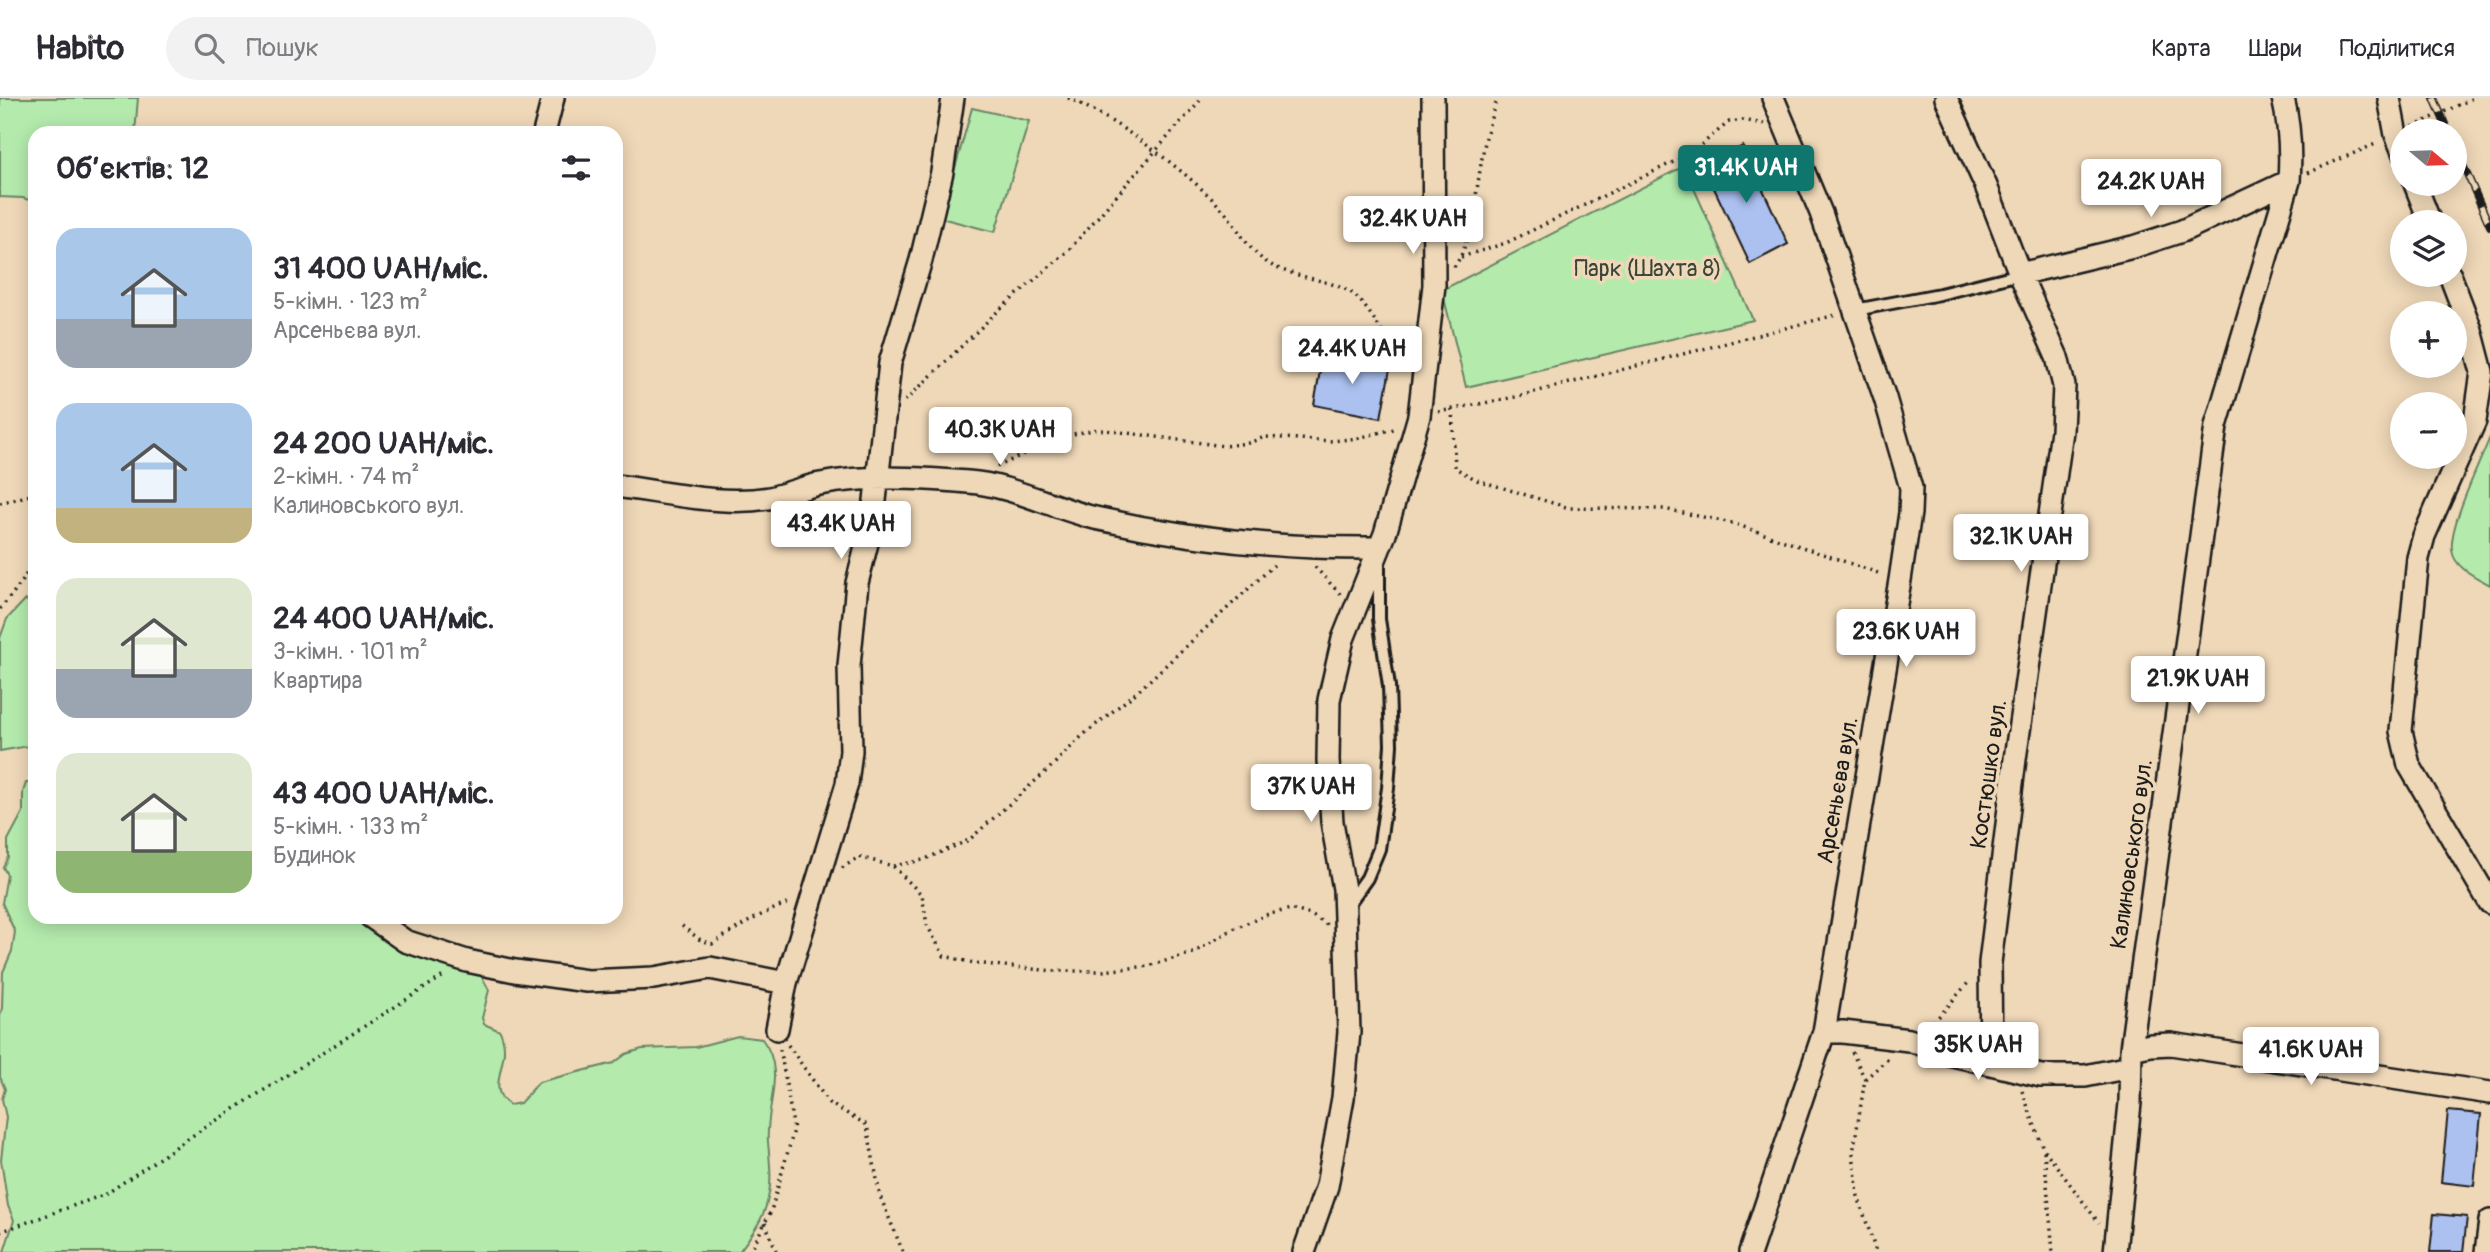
<!DOCTYPE html>
<html lang="uk">
<head>
<meta charset="utf-8">
<style>
  :root { --surface:#fff; --page:#f2f2f3; --text:#2b2b33; --muted:#7c7c81; --line:#e1e1e2; --accent:#0f766e }
  body { margin:0; font-family:Pangolin,sans-serif; background:var(--page); color:var(--text); height:100vh; display:flex; flex-direction:column; font-size:26px; white-space:nowrap }
  * { box-sizing:border-box; margin:0 }
  p { font-size:23px; color:var(--muted) }
  .icon { flex:none; width:38px; height:38px; fill:none; stroke:currentColor; stroke-width:2; stroke-linecap:round; stroke-linejoin:round }
  .map { position:relative; flex:1; overflow:hidden }
  .side { position:absolute; left:28px; top:28px; width:595px; height:798px; display:flex; flex-direction:column; background:var(--surface); border-radius:21px; box-shadow:0 4px 18px #0003 }
  .side>* { flex:none }
  .needle { width:46px; rotate:109deg }
  .fabs { position:absolute; left:2390px; top:21px; display:grid; gap:14px }
  .fabs a { display:grid; place-items:center; width:77px; height:77px; border-radius:50%; background:var(--surface); box-shadow:0 4px 18px #0003; font-size:35px }
  .price { position:absolute; translate:-50% -60px; padding:0 16px; border-radius:7px; background:#fff; color:#222; font-size:23px; line-height:46px; filter:drop-shadow(0 2px 4px #0008) }
  .price::after { content:''; position:absolute; left:50%; top:42px; width:21px; height:16px; margin-left:-10px; background:inherit; clip-path:polygon(0 0,100% 0,50% 100%) }
  .price.selected { background:var(--accent); color:#fff }
  ul { padding:0; list-style:none }
  li { display:flex; align-items:center; gap:21px; height:175px; padding:0 28px }
  li span { display:grid; place-items:center; flex:none; width:196px; height:140px; border-radius:21px; color:#555 }
  li>.icon { margin-inline-start:auto }
  span .icon { width:84px; height:84px; fill:#fffc; stroke-width:1 }
  li b { font-size:30px }
  h2 { display:flex; justify-content:space-between; align-items:center; height:84px; padding:0 28px; font-size:30px }
  header { display:flex; align-items:center; gap:42px; box-sizing:border-box; height:98px; padding:0 35px; background:var(--surface); border-bottom:2px solid var(--line) }
  header strong { font-size:33px }
  nav { display:flex; gap:38px; margin-inline-start:auto; font-size:24px }
  .search { width:490px; height:63px; background:var(--page); display:flex; align-items:center; gap:18px; box-sizing:border-box; padding:0 24px; border-radius:38px; color:var(--muted); font-size:26px }
  .map>svg:first-child { display:block }
  .green { fill:#b4ebad; stroke:#688464; stroke-width:2 }
  .building { fill:#acc1f0; stroke:#1c1c1c; stroke-width:2 }
  .lines { fill:none; stroke-linecap:round; stroke-linejoin:round }
  .service-casing { stroke:#1c1c1c; stroke-width:16 }
  .minor-casing { stroke:#1c1c1c; stroke-width:26 }
  .path { stroke:#1c1c1c; stroke-width:3.5; stroke-dasharray:2 5; stroke-linecap:butt }
  .service { stroke:#efd8b8; stroke-width:10 }
  .minor { stroke:#efd8b8; stroke-width:21 }
  .rail-casing { stroke:#1c1c1c; stroke-width:8 }
  .rail { stroke:#efd8b8; stroke-width:5; stroke-dasharray:16; stroke-linecap:butt }
  .labels { text-anchor:middle; stroke-width:7; stroke-linejoin:round; paint-order:stroke }
  .park-label { font-size:23px; fill:#3a4539; stroke:#efd8b8 }
  .street-label { font-size:23px; fill:#1c1c1c; stroke:#efd8b8 }
</style>
</head>
<body>
<header>
<strong>Habito</strong>
<div class="search"><svg class="icon" aria-label="search" viewBox="0 0 24 24"><circle cx="10" cy="10" r="6"/><path d="M15 15l6 6"/></svg>Пошук</div>
<nav><a>Карта</a><a>Шари</a><a>Поділитися</a></nav>
</header>
<div class="map">
<svg width="2490" height="1154" viewBox="0 0 2490 1154">
  <rect width="100%" height="100%" fill="#efd8b8"/>
  <filter id="ink" filterUnits="userSpaceOnUse"><feTurbulence type="fractalNoise" baseFrequency=".0143" numOctaves="2"/><feDisplacementMap in="SourceGraphic" scale="14" xChannelSelector="R" yChannelSelector="G"/><feConvolveMatrix kernelMatrix="1 2 1 2 8 2 1 2 1" color-interpolation-filters="sRGB"/></filter>
  <g filter="url(#ink)">
    <path class="green" d="M0,0H138L135,35H35V104L23,100L0,99Z
      M972,10L1029,23L995,134L941,120Z
      M1684,68L1753,222L1466,289L1442,192Z
      M2490,339V487C2476,479 2454,470 2452,452C2449,427 2480,365 2490,339Z
      M25,502L35,505V650L28,648L0,653V540L7,521Z
      M26,685H35V819H363L481,877L489,892L482,920L484,926L500,933C502,938 504,944 504,950C505,969 487,994 510,1007L520,1005L539,984L614,965L626,956L642,951L696,949L738,938L762,941C787,973 765,1008 768,1044C770,1066 773,1086 766,1108C761,1125 749,1140 739,1154H4L14,1122L8,1108L1,1062L6,1019L2,1001L5,991L0,979V918L2,910L3,874L12,853L15,834L2,805L7,777L3,769L8,759V742L23,714V694Z"/>
    <path class="building" d="M1743,48L1788,146L1750,166L1703,67Z
      M1323,256L1344,258L1390,271L1381,320L1314,307Z
      M2448,1013L2481,1016L2474,1088L2441,1084Z
      M2434,1116L2467,1119L2463,1154H2430Z"/>
    <g class="lines">
      <g class="service-casing">
        <path id="service" d="M1855,212L1940,196L2020,176
          M1347,808L1367,780L1379,751L1388,690L1391,647L1389,588L1379,521V467"/>
      </g>
      <g class="minor-casing">
        <path id="minor" d="M1946,0L1986,88L2020,176L2057,259L2064,288L2062,333L2015,661L1990,865L1991,965
          M2389,0L2396,37L2403,54
          M544,35L553,0
          M2415,86L2430,124
          M2020,176L2133,149L2182,133L2289,83
          M2450,177L2471,232L2482,274L2475,323L2424,438L2418,460L2401,633L2409,667L2490,805
          M616,388C666,394 718,408 769,400C786,397 802,389 820,386C868,377 919,380 968,384C1011,387 1053,410 1095,420C1188,441 1284,451 1379,450
          M371,819L405,843L467,863L515,873L587,883L654,880L710,870L786,885
          M777,931L786,885L847,686L851,653L849,568L857,485L873,421L890,265L921,162L942,74L953,0
          M1824,934H1843L1909,942L1949,956L2041,978H2085L2130,969
          M2131,951L2151,947L2171,946L2490,995
          M1304,1154L1327,1088L1343,1000L1349,934L1344,791L1332,724L1328,662L1329,602L1343,541L1385,436L1419,318L1434,187L1433,0
          M1750,1154L1824,934L1900,482L1910,415L1911,390L1885,300L1821,115L1773,0
          M2115,1154L2130,1005L2131,951L2216,328L2289,83C2291,54 2290,29 2283,0
          M2486,1154L2490,1123"/>
      </g>
      <path class="path" d="M1068,0C1116,21 1187,73 1223,112C1239,130 1247,152 1268,165C1291,180 1336,182 1353,196C1374,213 1380,243 1408,252
        M2413,29L2473,0
        M2308,75L2378,45
        M1461,159L1506,145L1690,56L1729,24L1743,22L1764,26
        M1454,169C1463,157 1466,144 1470,129C1480,86 1481,41 1498,0
        M905,303L998,213L1068,153L1202,0
        M1452,311L1455,370L1477,382L1569,410L1664,411L1732,425L1881,476
        M1438,314L1515,299L1836,217
        M997,369L1058,339L1098,331L1224,348L1248,345L1265,339L1333,343L1358,340L1394,331
        M0,405L35,396
        M1315,469L1341,497
        M0,511L22,484L35,460
        M893,768L923,762L969,742L1051,669L1082,638L1138,593L1274,467
        M842,770L859,759L893,768L922,797L927,827L944,858L974,865L1053,873H1102L1148,868L1193,855L1233,831L1266,817L1291,811L1311,817L1327,827
        M682,828L699,841L712,846C737,830 761,815 789,805
        M1928,928C1944,916 1955,898 1970,883
        M788,947L829,1005L867,1027L880,1098L903,1154
        M1852,954L1865,981L1853,1055L1858,1098L1876,1154
        M1865,981L1889,960
        M2022,993L2043,1050L2099,1125
        M2044,1053L2053,1154
        M765,1125L777,1154
        M0,1134L106,1096L195,1036L445,877
        M750,1154L771,1113L794,1032L780,951"/>
      <use href="#service" class="service"/>
      <use href="#minor" class="minor"/>
      <g class="rail-casing">
        <path id="rail" d="M2434,0L2448,33
          M2455,49L2490,128"/>
      </g>
      <use href="#rail" class="rail"/>
    </g>
  </g>
  <g class="labels">
    <g class="park-label">
      <text x="1648" y="178">Парк (Шахта 8)</text>
    </g>
    <g class="street-label">
      <text transform="translate(1988 676) rotate(-82)" y="8">Костюшко вул.</text>
      <text transform="translate(1837 692) rotate(-80)" y="8">Арсеньєва вул.</text>
      <text transform="translate(2131 756) rotate(-82)" y="8">Калиновського вул.</text>
    </g>
  </g>
</svg>
<div class="fabs">
<a><svg class="needle" viewBox="-14 -14 28 28"><path d="M0-13l5 13h-10z" fill="#e53935"/><path d="M0 13l5-13h-10z" fill="#7c7c81"/></svg></a>
<a><svg class="icon" aria-label="layers" viewBox="0 0 24 24"><path d="M12 4l9 5-9 5-9-5zM3 14l9 5 9-5"/></svg></a>
<a>+</a>
<a>−</a>
</div>
<b class="price selected" style="left:1746px;top:107px">31.4K UAH</b>
<b class="price" style="left:2151px;top:121px">24.2K UAH</b>
<b class="price" style="left:1413px;top:158px">32.4K UAH</b>
<b class="price" style="left:1352px;top:288px">24.4K UAH</b>
<b class="price" style="left:1000px;top:369px">40.3K UAH</b>
<b class="price" style="left:841px;top:463px">43.4K UAH</b>
<b class="price" style="left:2021px;top:476px">32.1K UAH</b>
<b class="price" style="left:1906px;top:571px">23.6K UAH</b>
<b class="price" style="left:2198px;top:618px">21.9K UAH</b>
<b class="price" style="left:1311px;top:726px">37K UAH</b>
<b class="price" style="left:1978px;top:984px">35K UAH</b>
<b class="price" style="left:2311px;top:989px">41.6K UAH</b>
<section class="side">
<h2>Об’єктів: 12<svg class="icon" aria-label="filters" viewBox="0 0 24 24"><path d="M4 7h16M4 17h16"/><circle cx="9" cy="7" r="2"/><circle cx="15" cy="17" r="2"/></svg></h2>
<ul>
<li><span style="background:linear-gradient(#a9c7e8 65%,#9aa5b1 0)"><svg class="icon" aria-label="home" viewBox="0 0 24 24"><path d="M3 11l9-7 9 7M6 9v11h12V9"/></svg></span><div><b>31 400 UAH/міс.</b><p>5-кімн. · 123 m²</p><p>Арсеньєва вул.</p></div></li>
<li><span style="background:linear-gradient(#a9c7e8 75%,#c2b280 0)"><svg class="icon" aria-label="home" viewBox="0 0 24 24"><path d="M3 11l9-7 9 7M6 9v11h12V9"/></svg></span><div><b>24 200 UAH/міс.</b><p>2-кімн. · 74 m²</p><p>Калиновського вул.</p></div></li>
<li><span style="background:linear-gradient(#dfe7d0 65%,#9aa5b1 0)"><svg class="icon" aria-label="home" viewBox="0 0 24 24"><path d="M3 11l9-7 9 7M6 9v11h12V9"/></svg></span><div><b>24 400 UAH/міс.</b><p>3-кімн. · 101 m²</p><p>Квартира</p></div></li>
<li><span style="background:linear-gradient(#dfe7d0 70%,#8fb573 0)"><svg class="icon" aria-label="home" viewBox="0 0 24 24"><path d="M3 11l9-7 9 7M6 9v11h12V9"/></svg></span><div><b>43 400 UAH/міс.</b><p>5-кімн. · 133 m²</p><p>Будинок</p></div></li>
</ul>
</section>
</div>
</body>
</html>
